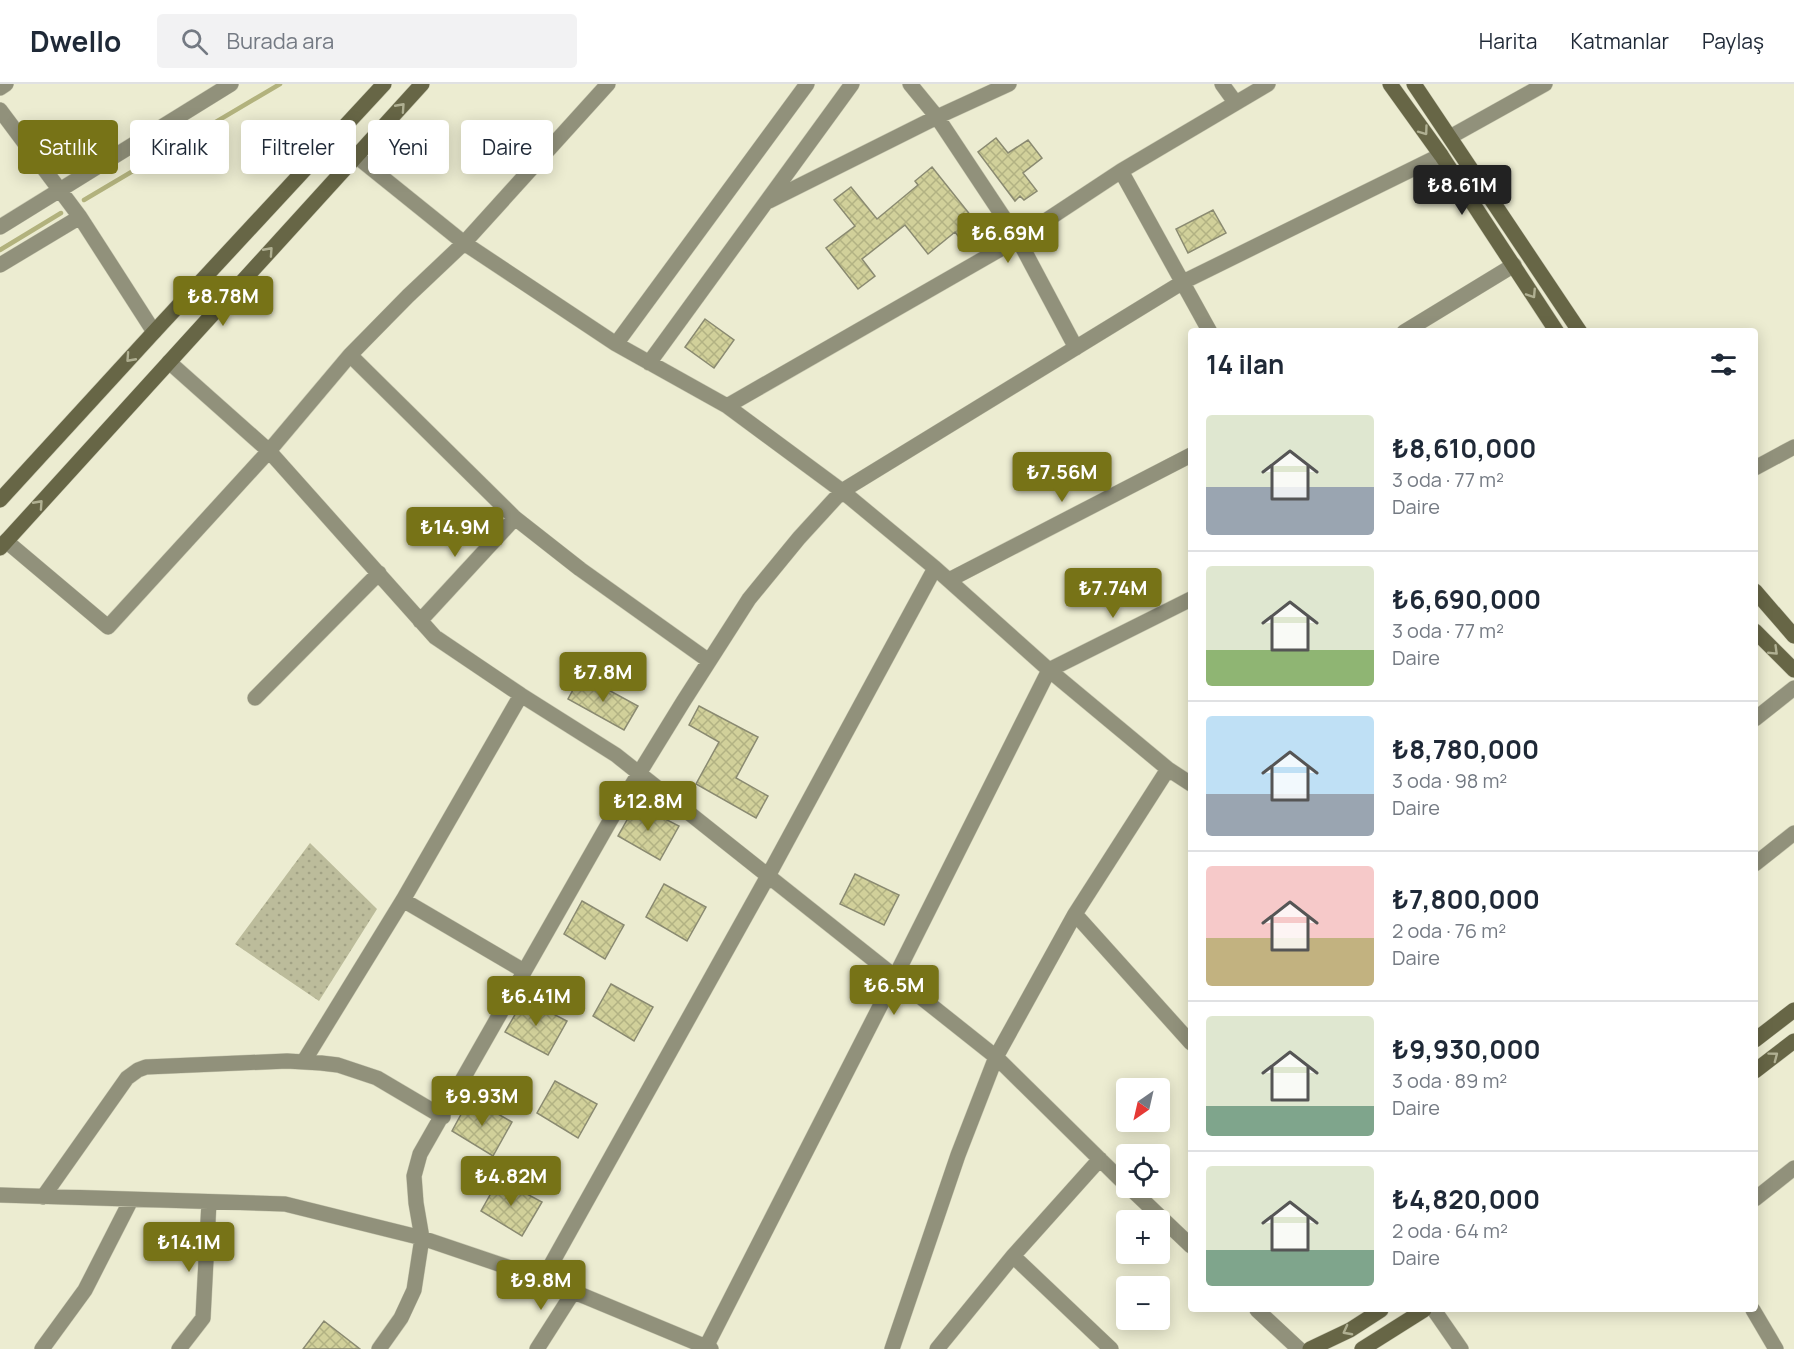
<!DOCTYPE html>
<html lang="tr">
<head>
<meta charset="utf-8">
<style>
  :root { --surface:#fff; --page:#f2f2f3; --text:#1f2937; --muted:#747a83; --line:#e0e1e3; --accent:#777317 }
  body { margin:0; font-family:Manrope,sans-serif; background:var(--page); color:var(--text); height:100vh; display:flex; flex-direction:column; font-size:22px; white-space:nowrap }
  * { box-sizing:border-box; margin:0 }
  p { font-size:20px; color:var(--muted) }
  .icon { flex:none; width:33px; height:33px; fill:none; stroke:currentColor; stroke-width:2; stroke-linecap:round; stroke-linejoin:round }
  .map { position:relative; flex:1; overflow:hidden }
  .panel { position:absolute; left:1188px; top:244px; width:570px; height:984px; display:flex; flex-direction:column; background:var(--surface); border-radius:6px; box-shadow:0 3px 15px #0003 }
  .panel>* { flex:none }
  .guide { position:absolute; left:18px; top:36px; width:570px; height:54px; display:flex; gap:12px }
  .needle { width:39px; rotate:214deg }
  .controls { position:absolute; left:1116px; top:994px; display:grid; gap:12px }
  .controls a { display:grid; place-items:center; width:54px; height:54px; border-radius:6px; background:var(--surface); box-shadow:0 3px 15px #0003; font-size:30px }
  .price { position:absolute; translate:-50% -51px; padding:0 14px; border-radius:6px; background:var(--accent); color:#fff; font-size:20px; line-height:39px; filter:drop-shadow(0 2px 3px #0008) }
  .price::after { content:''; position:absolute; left:50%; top:36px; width:18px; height:14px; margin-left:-9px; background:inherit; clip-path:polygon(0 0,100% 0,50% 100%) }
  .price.on { background:#222; color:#fff }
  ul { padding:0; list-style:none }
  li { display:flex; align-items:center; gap:18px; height:150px; padding:0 18px }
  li+li { border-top:2px solid var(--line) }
  li span { display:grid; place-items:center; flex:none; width:168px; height:120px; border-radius:6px; color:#555 }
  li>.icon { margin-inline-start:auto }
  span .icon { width:72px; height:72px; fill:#fffc; stroke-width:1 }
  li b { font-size:26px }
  h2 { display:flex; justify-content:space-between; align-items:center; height:72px; padding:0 18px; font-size:26px }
  .tag { padding:0 21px; border-radius:6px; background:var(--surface); box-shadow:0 3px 15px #0003; font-size:21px; line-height:54px }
  .tag.on { background:var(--accent); color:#fff }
  header { display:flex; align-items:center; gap:36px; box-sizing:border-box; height:84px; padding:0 30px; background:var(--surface); border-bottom:2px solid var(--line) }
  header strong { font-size:28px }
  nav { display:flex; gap:33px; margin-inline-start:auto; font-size:21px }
  .search { width:420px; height:54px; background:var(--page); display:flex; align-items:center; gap:15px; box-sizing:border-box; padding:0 21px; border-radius:6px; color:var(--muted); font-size:22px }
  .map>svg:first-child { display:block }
  .grass { fill:url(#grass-dots) }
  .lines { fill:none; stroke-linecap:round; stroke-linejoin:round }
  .stream { stroke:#b2b27d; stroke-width:4.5 }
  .building { fill:url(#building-cross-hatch); stroke:#8a8a71; stroke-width:1.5 }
  .street-casing { stroke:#c9c9b1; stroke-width:16 }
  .secondary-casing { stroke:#c9c9b1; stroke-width:16 }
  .street { stroke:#91917b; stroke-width:15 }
  .secondary { stroke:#676646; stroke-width:15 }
  .oneway { stroke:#b0b092 }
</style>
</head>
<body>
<header>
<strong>Dwello</strong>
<div class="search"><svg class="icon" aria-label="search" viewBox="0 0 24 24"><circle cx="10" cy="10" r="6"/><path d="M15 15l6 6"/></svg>Burada ara</div>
<nav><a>Harita</a><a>Katmanlar</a><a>Paylaş</a></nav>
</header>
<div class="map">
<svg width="1794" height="1265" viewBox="0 0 1794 1265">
  <defs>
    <pattern id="grass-dots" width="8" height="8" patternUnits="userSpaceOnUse" patternTransform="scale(1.5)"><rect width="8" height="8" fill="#bcbc9b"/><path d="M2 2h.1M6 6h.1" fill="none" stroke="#a1a184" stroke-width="1.8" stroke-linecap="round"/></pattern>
    <pattern id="building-cross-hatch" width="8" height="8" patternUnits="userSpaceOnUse" patternTransform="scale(1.5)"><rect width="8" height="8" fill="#d1d09a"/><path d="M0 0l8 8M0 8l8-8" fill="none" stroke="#b2b283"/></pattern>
  </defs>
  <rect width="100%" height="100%" fill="#ececd1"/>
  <path class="grass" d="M310,759L377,825L319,917L235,860Z"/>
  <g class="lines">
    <path class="stream" d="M84,116L280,0
      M0,166L61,129"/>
  </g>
  <path class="building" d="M996,54L1008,69L1028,56L1042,74L1023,89L1037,107L1024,116L1020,112L1015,117L978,68Z
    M932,83L976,138L958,152L955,148L928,170L905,141L862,175L875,192L858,205L826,164L855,142L834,116L851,103L877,135L918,101L915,97Z
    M1213,126L1226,149L1188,169L1176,145Z
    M705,235L734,256L714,284L685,263Z
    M581,591L638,622L624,646L568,615Z
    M699,622L758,653L736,694L768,712L756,734L696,700L719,658L689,641Z
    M636,720L679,742L660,776L618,752Z
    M855,790L899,811L884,841L840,820Z
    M664,800L706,823L687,857L646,833Z
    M582,817L624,841L605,875L564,850Z
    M611,900L653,923L634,957L593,932Z
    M524,915L567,937L548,971L505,948Z
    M555,997L597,1020L578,1054L537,1029Z
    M470,1014L512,1038L493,1072L452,1047Z
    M499,1095L542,1118L522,1152L481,1127Z
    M324,1237L360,1265H303Z"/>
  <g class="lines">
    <g class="street-casing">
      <path id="street" d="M910,0L937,33L1018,155L1076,264
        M1222,0L1235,18
        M0,4L6,0
        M0,26L80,133L154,248
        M335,53L356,72L464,159L616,260L727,322L842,407L935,484L1049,586L1168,685L1191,700
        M1450,53L1545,0
        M1121,87L1210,248
        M769,117L937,33L1009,0
        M0,143L231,0
        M0,181L80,133
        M1404,248L1514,181
        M616,260L807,0
        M350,271L515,434L580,485L709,577
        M169,278L269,367L435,553L521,611L616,671L996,973L1126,1101
        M649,279L852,0
        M727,322L1018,155L1121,87L1268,0
        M1755,384L1794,363
        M6,457L108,543L269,367L350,271L408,212L464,159L608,0
        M949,496L1191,371
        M420,537L515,434
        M255,614L379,489
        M1755,635L1794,604
        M1755,780L1794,749
        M403,816L524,887
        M1075,830L1191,959
        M304,977L403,816L521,611
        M1130,1104L1191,1162
        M0,1111L285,1120L422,1154L543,1195L711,1265
        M43,1113L127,994L138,986L146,983L287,977L321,979L338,981L377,994L443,1033
        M1755,1115L1794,1084
        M1013,1172L1111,1265
        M543,1195L768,792L935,484
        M1257,1226L1299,1265
        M1434,1226L1461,1265
        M1753,1226L1776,1265
        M42,1265L85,1206L131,1116
        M179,1265L203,1234L209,1118
        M379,1265L401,1234L414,1206L422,1154L416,1119L414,1092L420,1070L614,730L683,618L749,515L799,454L842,407L1183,198L1441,71
        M537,1265L574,1207
        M705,1265L895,893L1049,586L1191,515
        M892,1265L958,1071L996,973L1075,830L1168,685
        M937,1265L1013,1172L1100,1075"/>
    </g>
    <g class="secondary-casing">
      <path id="secondary" d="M1390,0L1441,71L1557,248
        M1414,0L1580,248
        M0,416L154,248L384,0
        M0,464L422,0
        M1755,507L1794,552
        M1755,547L1794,586
        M1755,956L1794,926
        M1755,987L1794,957
        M1310,1265L1350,1246L1381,1226
        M1362,1265L1424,1226"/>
    </g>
    <use href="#street" class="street"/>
    <use href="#secondary" class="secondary"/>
  </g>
  <defs><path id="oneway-chevron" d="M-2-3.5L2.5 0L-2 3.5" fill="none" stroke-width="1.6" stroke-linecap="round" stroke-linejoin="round" transform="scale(1.5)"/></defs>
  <g class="oneway">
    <use href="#oneway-chevron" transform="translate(401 23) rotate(-48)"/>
    <use href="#oneway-chevron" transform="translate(1424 47) rotate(54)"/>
    <use href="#oneway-chevron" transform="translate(269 167) rotate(-48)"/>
    <use href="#oneway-chevron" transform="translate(1532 210) rotate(57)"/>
    <use href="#oneway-chevron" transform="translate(130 274) rotate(132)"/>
    <use href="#oneway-chevron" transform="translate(39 420) rotate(-48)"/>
    <use href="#oneway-chevron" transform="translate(1774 567) rotate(44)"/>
    <use href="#oneway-chevron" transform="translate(1774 972) rotate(-37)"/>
    <use href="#oneway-chevron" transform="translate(1347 1247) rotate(152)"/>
  </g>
</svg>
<div class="controls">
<a><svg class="needle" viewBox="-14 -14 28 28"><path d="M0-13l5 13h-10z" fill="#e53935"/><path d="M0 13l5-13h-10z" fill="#747a83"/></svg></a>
<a><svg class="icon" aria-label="locate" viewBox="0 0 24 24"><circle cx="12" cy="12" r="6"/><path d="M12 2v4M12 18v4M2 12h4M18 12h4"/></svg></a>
<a>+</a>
<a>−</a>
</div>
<b class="price on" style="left:1462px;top:132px">₺8.61M</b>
<b class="price" style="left:1008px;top:180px">₺6.69M</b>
<b class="price" style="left:223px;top:243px">₺8.78M</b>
<b class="price" style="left:1062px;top:419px">₺7.56M</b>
<b class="price" style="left:455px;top:474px">₺14.9M</b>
<b class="price" style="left:1113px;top:535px">₺7.74M</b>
<b class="price" style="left:603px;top:619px">₺7.8M</b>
<b class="price" style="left:648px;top:748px">₺12.8M</b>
<b class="price" style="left:894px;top:932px">₺6.5M</b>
<b class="price" style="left:536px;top:943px">₺6.41M</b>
<b class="price" style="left:482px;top:1043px">₺9.93M</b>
<b class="price" style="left:511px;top:1123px">₺4.82M</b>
<b class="price" style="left:189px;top:1189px">₺14.1M</b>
<b class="price" style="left:541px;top:1227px">₺9.8M</b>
<div class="guide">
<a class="tag on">Satılık</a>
<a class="tag">Kiralık</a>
<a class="tag">Filtreler</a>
<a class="tag">Yeni</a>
<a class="tag">Daire</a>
</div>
<section class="panel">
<h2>14 ilan<svg class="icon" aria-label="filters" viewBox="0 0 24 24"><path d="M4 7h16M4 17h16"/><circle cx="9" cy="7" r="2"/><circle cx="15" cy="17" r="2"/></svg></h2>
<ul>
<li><span style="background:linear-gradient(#dfe7d0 60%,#9aa5b1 0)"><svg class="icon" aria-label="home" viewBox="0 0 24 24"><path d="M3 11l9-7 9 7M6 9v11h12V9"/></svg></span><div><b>₺8,610,000</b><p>3 oda · 77 m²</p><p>Daire</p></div></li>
<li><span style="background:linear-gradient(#dfe7d0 70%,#8fb573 0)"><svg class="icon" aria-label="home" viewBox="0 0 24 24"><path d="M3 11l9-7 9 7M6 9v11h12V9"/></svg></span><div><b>₺6,690,000</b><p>3 oda · 77 m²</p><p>Daire</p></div></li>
<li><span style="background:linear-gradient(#bfe0f5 65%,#9aa5b1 0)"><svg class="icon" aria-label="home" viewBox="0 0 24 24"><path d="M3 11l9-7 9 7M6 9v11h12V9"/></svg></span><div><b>₺8,780,000</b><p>3 oda · 98 m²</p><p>Daire</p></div></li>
<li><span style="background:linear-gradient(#f6c9c9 60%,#c2b280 0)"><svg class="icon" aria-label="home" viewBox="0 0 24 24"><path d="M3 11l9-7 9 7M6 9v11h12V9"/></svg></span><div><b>₺7,800,000</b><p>2 oda · 76 m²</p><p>Daire</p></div></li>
<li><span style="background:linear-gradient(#dfe7d0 75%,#7fa58c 0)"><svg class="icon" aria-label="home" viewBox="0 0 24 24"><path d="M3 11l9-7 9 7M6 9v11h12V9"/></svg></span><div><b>₺9,930,000</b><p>3 oda · 89 m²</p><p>Daire</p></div></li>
<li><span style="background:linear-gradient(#dfe7d0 70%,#7fa58c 0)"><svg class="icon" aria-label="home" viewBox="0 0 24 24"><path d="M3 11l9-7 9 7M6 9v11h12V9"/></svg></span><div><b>₺4,820,000</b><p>2 oda · 64 m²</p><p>Daire</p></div></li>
</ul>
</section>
</div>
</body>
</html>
